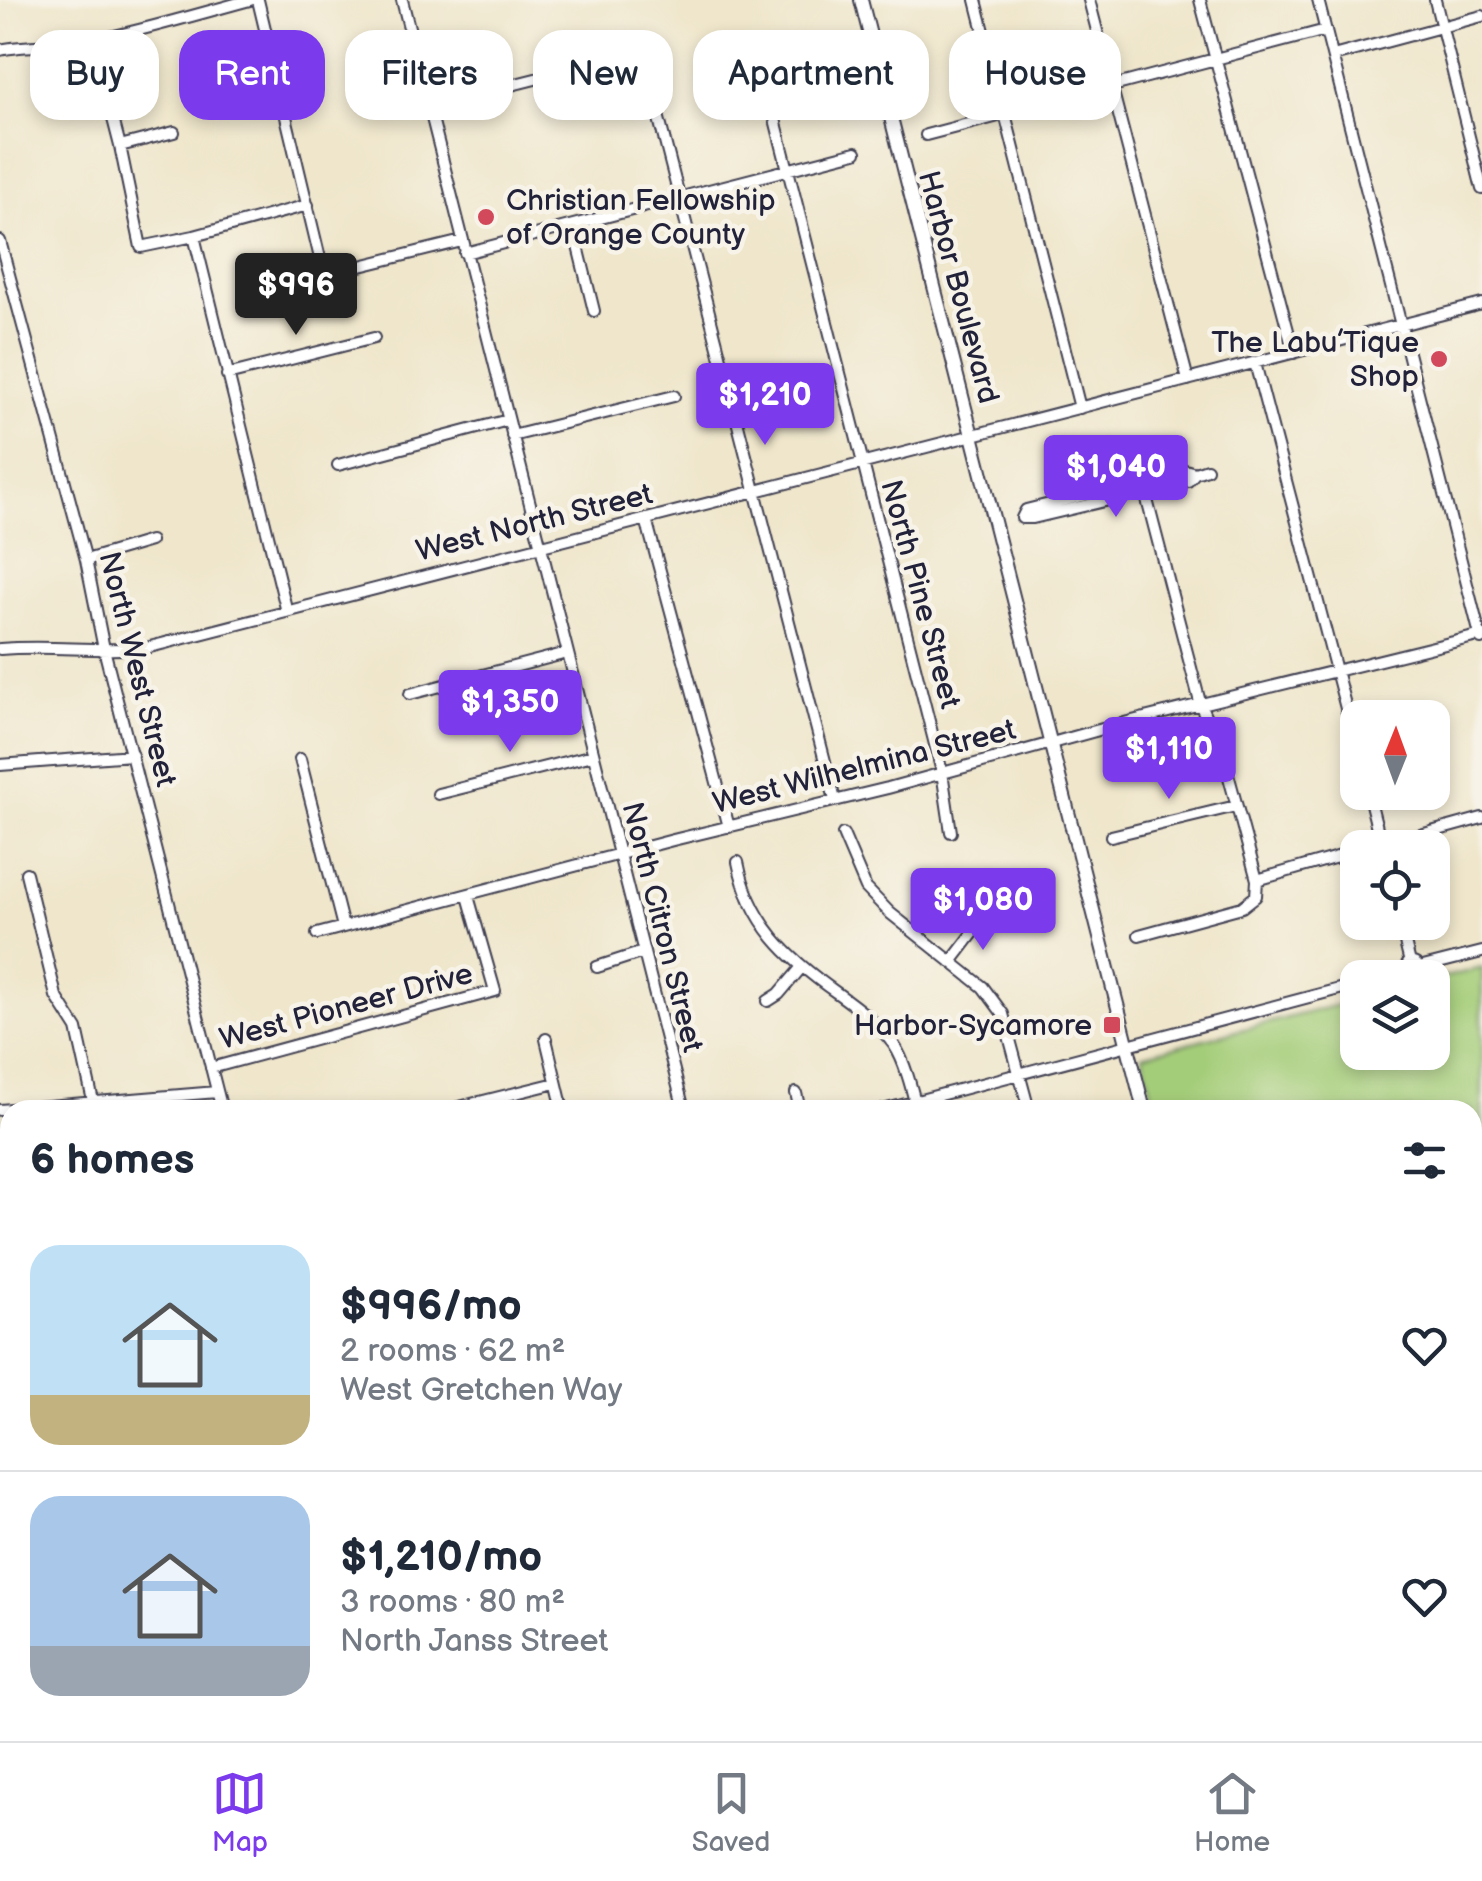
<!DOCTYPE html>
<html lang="en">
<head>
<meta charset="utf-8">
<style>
  :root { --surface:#fff; --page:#f6f6f7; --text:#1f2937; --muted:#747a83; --line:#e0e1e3; --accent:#7c3aed }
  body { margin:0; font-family:"Balsamiq Sans",sans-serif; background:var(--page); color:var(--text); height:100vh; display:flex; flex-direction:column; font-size:38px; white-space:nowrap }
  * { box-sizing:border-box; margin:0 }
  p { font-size:32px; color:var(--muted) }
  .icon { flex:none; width:55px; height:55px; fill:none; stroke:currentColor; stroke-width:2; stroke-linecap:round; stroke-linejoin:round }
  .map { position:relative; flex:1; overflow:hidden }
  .side { position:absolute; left:0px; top:1100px; width:1482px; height:642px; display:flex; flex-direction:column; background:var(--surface); border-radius:30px 30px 0 0; box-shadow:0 5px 15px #0003 }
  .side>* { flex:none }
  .top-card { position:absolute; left:30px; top:30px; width:1422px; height:90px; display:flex; gap:20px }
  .needle { width:65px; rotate:1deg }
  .tools { position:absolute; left:1340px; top:700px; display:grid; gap:20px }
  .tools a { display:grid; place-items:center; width:110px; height:110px; border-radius:20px; background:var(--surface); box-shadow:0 5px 15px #0003; font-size:50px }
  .price { position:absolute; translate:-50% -85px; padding:0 22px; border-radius:10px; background:var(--accent); color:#fff; font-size:32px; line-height:65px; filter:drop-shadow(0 2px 5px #0008) }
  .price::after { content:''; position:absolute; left:50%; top:60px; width:30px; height:22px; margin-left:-15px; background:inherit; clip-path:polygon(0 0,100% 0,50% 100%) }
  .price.current { background:#222; color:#fff }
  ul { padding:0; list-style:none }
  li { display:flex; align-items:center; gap:30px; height:250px; padding:0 30px }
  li+li { border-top:2px solid var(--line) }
  li span { display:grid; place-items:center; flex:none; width:280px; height:200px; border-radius:30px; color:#555 }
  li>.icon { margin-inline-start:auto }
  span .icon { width:120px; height:120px; fill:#fffc; stroke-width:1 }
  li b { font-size:42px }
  h2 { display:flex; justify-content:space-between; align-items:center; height:120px; padding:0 30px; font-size:42px }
  .pill { padding:0 35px; border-radius:30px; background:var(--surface); box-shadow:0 5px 15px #0003; font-size:35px; line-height:90px }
  .pill.current { background:var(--accent); color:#fff }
  .dock { display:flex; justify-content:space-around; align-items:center; height:140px; border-top:2px solid var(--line); background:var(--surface); font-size:28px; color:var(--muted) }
  .dock a { display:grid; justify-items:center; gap:5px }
  .dock .current { color:var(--accent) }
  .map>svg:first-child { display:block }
  .green { fill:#a4cd79; stroke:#63785a; stroke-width:2.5 }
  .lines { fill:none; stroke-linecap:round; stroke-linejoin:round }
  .minor-casing { stroke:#413f51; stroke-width:14 }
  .major-casing { stroke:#413f51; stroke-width:16 }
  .minor { stroke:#fff; stroke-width:10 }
  .major { stroke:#fff; stroke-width:12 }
  .poi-dot { fill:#d1495b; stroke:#f7f3e8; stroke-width:4 }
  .labels { text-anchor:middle; stroke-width:9; stroke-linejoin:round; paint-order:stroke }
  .poi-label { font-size:30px; fill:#22223b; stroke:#f7f3e8; text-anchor:end }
  .street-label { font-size:30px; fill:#22223b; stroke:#f7f3e8 }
</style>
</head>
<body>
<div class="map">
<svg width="1482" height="1741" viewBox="0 0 1482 1741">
  <rect width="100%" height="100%" fill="#f7f3e8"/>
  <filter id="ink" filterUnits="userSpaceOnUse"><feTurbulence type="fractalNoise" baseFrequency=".01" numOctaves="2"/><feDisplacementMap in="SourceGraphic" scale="20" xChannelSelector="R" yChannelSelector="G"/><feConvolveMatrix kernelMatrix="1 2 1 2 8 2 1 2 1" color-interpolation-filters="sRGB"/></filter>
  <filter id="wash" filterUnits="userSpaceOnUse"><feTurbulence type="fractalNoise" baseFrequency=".0048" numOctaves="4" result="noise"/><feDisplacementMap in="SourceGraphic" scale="40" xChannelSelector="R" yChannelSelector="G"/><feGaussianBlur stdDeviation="2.25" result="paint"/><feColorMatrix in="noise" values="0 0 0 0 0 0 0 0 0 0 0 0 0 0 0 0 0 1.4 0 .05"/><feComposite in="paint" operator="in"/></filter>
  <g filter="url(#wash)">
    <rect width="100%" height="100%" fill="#efe6cb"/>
    <path class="green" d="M1482,968V1265L1473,1267L1472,1110H1156L1142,1055L1357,1000L1358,1052H1432L1433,980Z"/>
  </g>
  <g filter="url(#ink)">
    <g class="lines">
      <g class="minor-casing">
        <path id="minor" d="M258,0L324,275L462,241
          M402,0L684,1110
          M976,0L1080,408
          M1089,0L1188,380
          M1200,0L1294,353
          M1318,0L1481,639
          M1435,0L1482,189
          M93,41L120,146L141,247L194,236L308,205
          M0,50C31,43 61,48 92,41C145,30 198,14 250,0
          M1333,56L1482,16
          M765,80L942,772L951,832
          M428,106L559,73
          M656,107L835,800
          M926,135L1326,30
          M120,146L174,132
          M573,226L594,311
          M194,236L287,612
          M0,241L86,560L104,649L222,1110
          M465,253L856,152
          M1255,363L1358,754
          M227,375L374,338
          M512,436L674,396
          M338,465L508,420
          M1145,492L1201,706L1224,759L1257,880
          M1022,518H1033L1188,481L1195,473L1207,469
          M1022,518L1026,510L1185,470L1195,473
          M646,519L729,827
          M86,560L150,541
          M0,649C49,645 98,652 146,648L1482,304
          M410,694L567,653
          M300,759L343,927
          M0,765L132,755
          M1368,792L1382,848
          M438,794L593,755
          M843,834L866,888L890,913L983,987L1003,1014L1029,1110
          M1111,836L1236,806
          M1373,848L1482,818
          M738,862C750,923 787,958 837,993C858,1008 878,1023 894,1045C905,1061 912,1090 917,1110
          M26,873L56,996L77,1029L95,1110
          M1400,922L1410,963
          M317,934L673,840L888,788L1128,722L1482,635
          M1139,935L1242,907L1256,896L1257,880L1358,851
          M951,962L984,919
          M1405 970a7 7 0 1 1 14 0a7 7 0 1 1-14 0Z
          M597,967L643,952
          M1419,968L1482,952
          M1383,978L1405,972
          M768,1001L779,994L801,968
          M546,1039L563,1110
          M211,1068L495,991L468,896
          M796,1093L800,1110
          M0,1110L217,1092
          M447,1110L556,1083
          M883,1110L1358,984
          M0,1217L10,1216
          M1472,1278L1482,1275
          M0,1377L10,1382
          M1472,1440L1482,1437
          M0,1585H10
          M0,1714L10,1715
          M381,1732L383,1741
          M687,1732L689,1741
          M843,1732L845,1741
          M999,1732L1015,1741
          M193,1741L194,1732
          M1025,1741L1029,1732"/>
      </g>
      <g class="major-casing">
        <path id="major" d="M861,0L1144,1110
          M1472,1551L1482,1543
          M1472,1575L1482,1567
          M1297,1732L1299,1741
          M1317,1732L1319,1741
          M922,1741L955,1732"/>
      </g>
      <use href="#minor" class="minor"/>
      <use href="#major" class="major"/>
    </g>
  </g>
  <g class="poi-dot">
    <circle cx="486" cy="217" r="10"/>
    <circle cx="1439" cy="359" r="10"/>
    <rect x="1102" y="1015" width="20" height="20" rx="5"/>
  </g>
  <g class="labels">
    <g class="poi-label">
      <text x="506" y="210" text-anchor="start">Christian Fellowship<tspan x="506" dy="34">of Orange County</tspan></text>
      <text x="1419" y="352">The Labu’Tique<tspan x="1419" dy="34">Shop</tspan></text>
      <text x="1092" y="1035">Harbor-Sycamore</text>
    </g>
    <g class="street-label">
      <text transform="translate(959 287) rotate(75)" y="10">Harbor Boulevard</text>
      <text transform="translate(534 522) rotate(-14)" y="10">West North Street</text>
      <text transform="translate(921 594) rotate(75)" y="10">North Pine Street</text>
      <text transform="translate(138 669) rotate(76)" y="10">North West Street</text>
      <text transform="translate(864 766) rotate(-14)" y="10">West Wilhelmina Street</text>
      <text transform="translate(663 927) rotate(76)" y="10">North Citron Street</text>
      <text transform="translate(346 1006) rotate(-15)" y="10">West Pioneer Drive</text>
    </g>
  </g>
</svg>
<div class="tools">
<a><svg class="needle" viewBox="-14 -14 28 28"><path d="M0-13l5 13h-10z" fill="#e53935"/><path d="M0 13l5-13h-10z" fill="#747a83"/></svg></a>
<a><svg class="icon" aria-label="locate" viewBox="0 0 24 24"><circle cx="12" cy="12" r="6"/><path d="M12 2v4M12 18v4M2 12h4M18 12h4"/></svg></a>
<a><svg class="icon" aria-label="layers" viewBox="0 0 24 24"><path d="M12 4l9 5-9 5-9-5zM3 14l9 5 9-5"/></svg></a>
</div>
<b class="price current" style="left:296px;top:338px">$996</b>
<b class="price" style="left:765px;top:448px">$1,210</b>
<b class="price" style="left:1116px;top:520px">$1,040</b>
<b class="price" style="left:510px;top:755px">$1,350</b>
<b class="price" style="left:1169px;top:802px">$1,110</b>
<b class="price" style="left:983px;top:953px">$1,080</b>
<div class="top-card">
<a class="pill">Buy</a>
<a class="pill current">Rent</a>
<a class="pill">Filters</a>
<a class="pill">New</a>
<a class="pill">Apartment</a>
<a class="pill">House</a>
</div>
<section class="side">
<h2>6 homes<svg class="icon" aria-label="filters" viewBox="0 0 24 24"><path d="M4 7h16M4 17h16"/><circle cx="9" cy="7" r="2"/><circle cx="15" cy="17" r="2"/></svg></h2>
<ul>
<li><span style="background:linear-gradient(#bfe0f5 75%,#c2b280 0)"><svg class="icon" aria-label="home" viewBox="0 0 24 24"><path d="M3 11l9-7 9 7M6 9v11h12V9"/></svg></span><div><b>$996/mo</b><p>2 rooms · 62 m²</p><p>West Gretchen Way</p></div><svg class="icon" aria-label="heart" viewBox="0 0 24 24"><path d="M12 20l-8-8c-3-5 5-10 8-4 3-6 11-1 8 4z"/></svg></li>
<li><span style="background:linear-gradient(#a9c7e8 75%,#9aa5b1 0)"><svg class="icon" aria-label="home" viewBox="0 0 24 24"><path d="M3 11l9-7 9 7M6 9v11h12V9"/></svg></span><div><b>$1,210/mo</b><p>3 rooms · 80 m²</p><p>North Janss Street</p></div><svg class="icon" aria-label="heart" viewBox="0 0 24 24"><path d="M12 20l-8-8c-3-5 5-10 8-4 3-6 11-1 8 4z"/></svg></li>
</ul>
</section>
</div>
<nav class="dock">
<a class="current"><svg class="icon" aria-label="map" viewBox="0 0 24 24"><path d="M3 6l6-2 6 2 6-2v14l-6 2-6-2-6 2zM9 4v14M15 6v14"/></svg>Map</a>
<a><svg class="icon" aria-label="saved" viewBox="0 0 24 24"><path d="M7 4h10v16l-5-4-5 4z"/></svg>Saved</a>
<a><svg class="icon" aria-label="home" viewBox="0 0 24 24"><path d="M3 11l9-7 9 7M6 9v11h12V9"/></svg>Home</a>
</nav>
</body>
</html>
